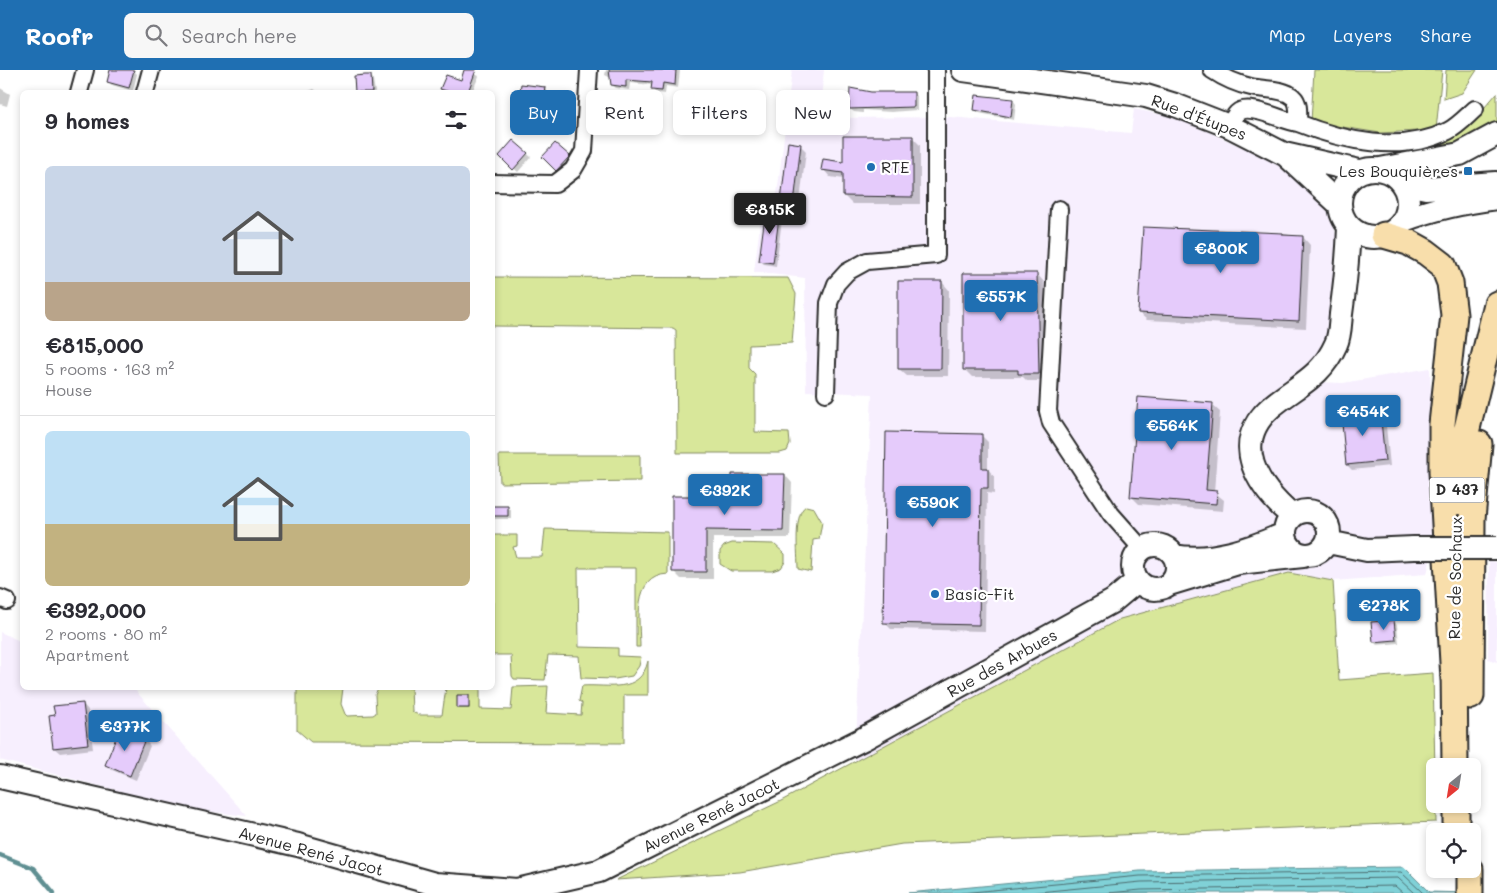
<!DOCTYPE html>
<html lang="en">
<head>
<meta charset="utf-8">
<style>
  :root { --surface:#fff; --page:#f7f7f7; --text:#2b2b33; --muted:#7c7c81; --line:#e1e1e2; --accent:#1f6fb2 }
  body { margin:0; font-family:Mali,sans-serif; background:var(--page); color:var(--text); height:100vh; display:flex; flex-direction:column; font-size:19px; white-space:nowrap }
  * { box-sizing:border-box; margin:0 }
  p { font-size:16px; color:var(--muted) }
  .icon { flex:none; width:28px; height:28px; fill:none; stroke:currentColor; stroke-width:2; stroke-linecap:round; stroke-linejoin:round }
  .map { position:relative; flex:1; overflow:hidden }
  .details { position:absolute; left:20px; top:20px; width:475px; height:600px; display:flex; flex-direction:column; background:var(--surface); border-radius:8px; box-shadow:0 2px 8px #0003 }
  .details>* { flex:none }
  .guide { position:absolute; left:510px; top:20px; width:475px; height:45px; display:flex; gap:10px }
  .needle { width:32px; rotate:210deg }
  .controls { position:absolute; left:1426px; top:688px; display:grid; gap:10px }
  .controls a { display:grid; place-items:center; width:55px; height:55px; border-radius:8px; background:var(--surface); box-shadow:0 2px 8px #0003; font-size:25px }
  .price { position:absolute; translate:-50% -42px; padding:0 11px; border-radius:5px; background:var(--accent); color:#fff; font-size:16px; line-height:32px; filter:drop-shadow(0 1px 2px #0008) }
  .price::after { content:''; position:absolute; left:50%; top:30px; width:15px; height:11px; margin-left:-8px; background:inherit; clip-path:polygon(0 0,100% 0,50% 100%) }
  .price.current { background:#222; color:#fff }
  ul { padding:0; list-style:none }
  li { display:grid; align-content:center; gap:10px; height:265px; padding:0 25px }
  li+li { border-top:1px solid var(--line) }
  li span { display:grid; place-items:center; height:155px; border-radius:8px; color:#555 }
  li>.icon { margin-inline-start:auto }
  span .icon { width:90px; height:90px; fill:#fffc; stroke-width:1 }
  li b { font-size:21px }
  h2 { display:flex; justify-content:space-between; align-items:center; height:60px; padding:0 25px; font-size:21px }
  .tag { padding:0 18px; border-radius:8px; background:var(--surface); box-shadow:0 2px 8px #0003; font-size:18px; line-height:45px }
  .tag.current { background:var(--accent); color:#fff }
  header { display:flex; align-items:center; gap:30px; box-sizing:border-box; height:70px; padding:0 25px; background:var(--accent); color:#fff }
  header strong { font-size:24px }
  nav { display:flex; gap:28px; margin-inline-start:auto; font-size:18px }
  .search { width:350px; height:45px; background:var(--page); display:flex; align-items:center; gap:12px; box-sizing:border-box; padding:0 18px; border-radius:8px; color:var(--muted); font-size:19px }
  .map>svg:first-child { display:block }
  .built { fill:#f7effe }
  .green { fill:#d8e79a; stroke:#828962 }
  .water { fill:#80d1d7; stroke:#5e8f92 }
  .shadow { fill:#0003 }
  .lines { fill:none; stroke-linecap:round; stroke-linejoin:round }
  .shore { stroke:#4d6d70; stroke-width:1 }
  .stream { stroke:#5e8f92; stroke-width:4.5 }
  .building { fill:#e5cbfb; stroke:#2b2b2b }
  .street-casing { stroke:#2b2b2b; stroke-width:20 }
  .secondary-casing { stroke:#2b2b2b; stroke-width:26 }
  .primary-casing { stroke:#2b2b2b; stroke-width:29 }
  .street { stroke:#fff; stroke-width:16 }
  .secondary { stroke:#fff; stroke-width:22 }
  .primary { stroke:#f8deab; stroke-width:25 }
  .secondary-bridge-casing { stroke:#2b2b2b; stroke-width:26; stroke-linecap:butt }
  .secondary-bridge { stroke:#fff; stroke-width:22 }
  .poi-dot { fill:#1f6fb2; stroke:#fff; stroke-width:2 }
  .labels { text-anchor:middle; stroke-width:4.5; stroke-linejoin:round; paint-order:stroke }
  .shield { fill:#fff; stroke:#6b6b6b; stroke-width:1 }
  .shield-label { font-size:15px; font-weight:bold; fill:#2b2b2b }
  .street-label { font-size:16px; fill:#2b2b2b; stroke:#fff }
  .poi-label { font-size:16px; fill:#2b2b2b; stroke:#fff; text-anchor:start }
</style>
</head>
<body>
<header>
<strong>Roofr</strong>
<div class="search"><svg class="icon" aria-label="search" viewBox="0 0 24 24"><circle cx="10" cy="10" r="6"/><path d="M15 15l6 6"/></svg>Search here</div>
<nav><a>Map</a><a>Layers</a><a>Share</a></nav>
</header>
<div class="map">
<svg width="1497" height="823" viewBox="0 0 1497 823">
  <rect width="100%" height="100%" fill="#fff"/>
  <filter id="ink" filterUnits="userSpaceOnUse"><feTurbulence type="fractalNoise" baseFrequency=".02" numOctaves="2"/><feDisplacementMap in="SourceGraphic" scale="10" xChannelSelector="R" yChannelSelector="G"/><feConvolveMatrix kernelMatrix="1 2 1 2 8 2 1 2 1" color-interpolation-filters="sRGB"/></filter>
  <g filter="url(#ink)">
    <path class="built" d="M792,0H824L821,29L831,48L951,47L1131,63L1134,39L1178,48L1282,95L1319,124L1332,149L1337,170L1328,257L1323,276L1314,290L1290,311L1343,313L1430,298L1436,465L1427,504L1333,511L1289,503L1120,549L855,691L872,324L806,321L805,208L754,202L763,132L776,133Z
      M1489,491L1497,492V592L1488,589Z
      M0,562L22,572V618L134,619L247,746L188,739L0,690Z"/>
    <path class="green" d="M1314,0H1442L1436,60L1380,63L1311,52Z
      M1446,0H1477L1462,23L1444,29Z
      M1497,23V59L1444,80L1427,73L1478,45Z
      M493,207L788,208L796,224L792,273L749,275V298L755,304V362L789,363L790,374L787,381L780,383H677L676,260L673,258L493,256Z
      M499,385H640V411L500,413Z
      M806,436L814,438L822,452L819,469L813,470L811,502L798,499C798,485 793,443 806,436Z
      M545,459L668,462V504C631,506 640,552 640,577H636V498H578L579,577L618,578V586L641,587L639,596L632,606L615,609L581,608L579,586L548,585L545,610L514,609L512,606L511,585H493V465H517V476L513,477L516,487H542Z
      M732,473L774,474L785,484V492L781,498L772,501H731L720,494V481L724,476Z
      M1289,503L1333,511L1339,610L1433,603L1436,752L902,774L740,802L616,810L781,731L1120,549Z
      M648,591V625H624V673L311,672L297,660V618H343L341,634L345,644L347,646L373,645L376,643L375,625L378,618H411L412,641L418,645H442L446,618H480V639L511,640L513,617L548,616L546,643L581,645L582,633L579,631L582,616C608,614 640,625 648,591Z"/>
    <path class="water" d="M1404,797L1429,822L1469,823H908L1140,801Z"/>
    <path class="shadow" d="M111,0L134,1L137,4L133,21L112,15L108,12Z
      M466,0L479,6L472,22H446L442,19L461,12Z
      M606,0H680L678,18L666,16L665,24L656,23L652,19L653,15L630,13L629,20L616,18L612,15L613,9L605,5Z
      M370,6L373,9L375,22H355V7Z
      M0,18L10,24L7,36L0,34Z
      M544,18L548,22L545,48L522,46L519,42Z
      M314,19L318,22H306Z
      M871,23H914L917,26V40L891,42L863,40V43L854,42L850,39Z
      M1013,30L1016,34L1014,50L979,43L975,40Z
      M913,68L920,75V134H852L844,126V109L830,107L823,99L844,94Z
      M513,71L531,87L518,102L500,86Z
      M555,74L572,90L560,103L543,87Z
      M789,74L800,75L806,81L798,147L787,145L783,142L776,196L764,194L760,191L767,140L781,142Z
      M1283,164L1303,167L1310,175L1306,258L1147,250L1139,243Z
      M1037,204L1044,212L1046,311H1027L1023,307H972L964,299Z
      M942,212L949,220L948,306H907L899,299Z
      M1212,335L1220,342L1214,422L1224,430L1223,441L1139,434L1131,426Z
      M1380,341L1385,346L1390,396L1352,400L1347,395Z
      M982,366L988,372V399L994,406V424L987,423L985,561L891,559L885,553Z
      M785,405L792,413L790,468H713V509H681L673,501V427H733Z
      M492,437H507L511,440V449H492Z
      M1394,551L1397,555L1399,573L1377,575L1374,572Z
      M468,626L470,639H460L458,638Z
      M83,634L88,640L93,679L60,683L54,678Z
      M145,670L150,676L136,710L112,700L106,695Z"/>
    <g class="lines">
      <path class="shore" d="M961,823L1140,806L1401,802L1423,823
        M1028,823L1141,812L1398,808L1414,823
        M1108,823L1141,820L1395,816L1403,823"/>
      <path class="stream" d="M0,785L33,798L54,823"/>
    </g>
    <path class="building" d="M110,0H134L129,18L107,12Z
      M464,0H476L468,22H450L440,19L446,5L461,10Z
      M609,0H676L675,15L663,13L662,21L651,20L652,12L626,10V17L611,15Z
      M365,5H371L372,22H355L354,6Z
      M521,14L545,17L541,45L517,42Z
      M850,18L871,22H914V37L849,39Z
      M976,25L1013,29L1011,47L974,40Z
      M843,66H913V127L843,126V103L821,100L823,89L843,92Z
      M513,70L528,83L513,100L499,86Z
      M788,72L801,74L793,142L780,140Z
      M555,73L570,86L556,101L542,87Z
      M766,138L780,140L773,193L759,191Z
      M1143,157L1283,163V165L1303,166L1299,251L1138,243Z
      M963,203H1037L1039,304H1018V300H963Z
      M898,211H942L941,299H898Z
      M1138,327L1213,333L1206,420L1217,421L1216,434L1130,427Z
      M1380,340L1385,391L1346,395L1341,343Z
      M886,362L982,364V398H988V418H981L979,555L883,553Z
      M732,404H785L783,461L706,460V502H672V426H732Z
      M492,436H508V446H492Z
      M1394,550L1396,570L1373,572L1371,552Z
      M457,625H469V638H457Z
      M83,633L88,674L53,678L49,646L55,645L53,636Z
      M120,658L145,669L130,706L105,695Z"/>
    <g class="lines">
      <g class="street-casing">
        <path id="street" d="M1212,0C1224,8 1237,14 1251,17C1264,20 1283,18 1293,27C1300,33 1298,45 1298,53C1282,51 1249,32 1237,43C1234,46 1231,52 1229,56
          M79,22L85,0
          M145,22L151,0
          M1298,53C1343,71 1402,84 1448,61C1458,56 1467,46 1475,39
          M492,113L555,114L573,100L584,81L589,0
          M1059,139L1048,341L1051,353L1111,444L1142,479
          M826,323L829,233L836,214L847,202L867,191L936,185V0
          M0,528L7,531"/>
      </g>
      <g class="secondary-casing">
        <path id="secondary" d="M963,0L1146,26L1175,35L1229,56L1284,84L1359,101
          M1287,86L1340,135
          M1340 133a34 34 0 1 1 68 0a34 34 0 1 1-68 0Z
          M1380,99L1460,84L1497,64
          M1402,113L1426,118L1496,113
          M1404,150C1435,138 1464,132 1497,128
          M1285 463a22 22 0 1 1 44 0a22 22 0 1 1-44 0Z
          M1292,446C1258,417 1229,374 1271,337C1297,315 1321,308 1336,274C1340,266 1340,254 1341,244C1345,215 1348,187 1349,157
          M1328,472L1367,480L1414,478
          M1133 497a22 22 0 1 1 44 0a22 22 0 1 1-44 0Z
          M1174,486C1212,493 1249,479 1284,464
          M1169,514L1238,493L1303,486
          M0,707L298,775L435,814L517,820L599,801L863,669L1113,531L1137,511"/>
      </g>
      <g class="primary-casing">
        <path id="primary" d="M1384,165L1408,172L1426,182L1443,195L1450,213L1454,245L1442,354V402L1454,610
          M1456,432L1463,375L1497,234
          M1454,595L1455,696
          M1471,626L1472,449L1479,374
          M1456,734V761
          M1470,799V823"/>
      </g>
      <use href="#street" class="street"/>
      <use href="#secondary" class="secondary"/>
      <use href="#primary" class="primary"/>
      <g class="secondary-bridge-casing">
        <path id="secondary-bridge" d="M1414,478H1497"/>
      </g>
      <use href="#secondary-bridge" class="secondary-bridge"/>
    </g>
  </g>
  <g class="poi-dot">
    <circle cx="871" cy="97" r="5"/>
    <rect x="1463" y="96" width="10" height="10" rx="2.5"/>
    <circle cx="935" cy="524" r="5"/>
  </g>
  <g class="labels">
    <rect class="shield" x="1429.5" y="407.5" width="55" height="25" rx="4"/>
    <g class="shield-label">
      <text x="1457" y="425">D 437</text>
    </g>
    <g class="street-label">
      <text transform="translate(1199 47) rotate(21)" y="6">Rue d'Étupes</text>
      <text transform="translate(1455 508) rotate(-89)" y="6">Rue de Sochaux</text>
      <text transform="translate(1002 593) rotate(-29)" y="6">Rue des Arbues</text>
      <text transform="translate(711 745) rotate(-26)" y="6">Avenue René Jacot</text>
      <text transform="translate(311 781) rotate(15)" y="6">Avenue René Jacot</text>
    </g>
    <g class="poi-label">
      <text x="881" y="103">RTE</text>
      <text x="1458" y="107" text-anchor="end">Les Bouquières</text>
      <text x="945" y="530">Basic-Fit</text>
    </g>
  </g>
</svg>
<div class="controls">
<a><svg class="needle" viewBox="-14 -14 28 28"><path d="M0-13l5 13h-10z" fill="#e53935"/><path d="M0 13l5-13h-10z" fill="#7c7c81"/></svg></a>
<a><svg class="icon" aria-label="locate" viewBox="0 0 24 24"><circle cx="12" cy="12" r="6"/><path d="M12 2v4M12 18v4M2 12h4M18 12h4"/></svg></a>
</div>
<b class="price current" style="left:770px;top:165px">€815K</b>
<b class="price" style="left:1221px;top:204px">€800K</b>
<b class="price" style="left:1001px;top:252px">€557K</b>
<b class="price" style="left:1363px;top:367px">€454K</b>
<b class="price" style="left:1172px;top:381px">€564K</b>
<b class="price" style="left:725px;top:446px">€392K</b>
<b class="price" style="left:933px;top:458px">€590K</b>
<b class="price" style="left:1384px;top:561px">€278K</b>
<b class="price" style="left:125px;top:682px">€377K</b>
<div class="guide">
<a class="tag current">Buy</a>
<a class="tag">Rent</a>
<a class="tag">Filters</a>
<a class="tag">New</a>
</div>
<section class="details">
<h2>9 homes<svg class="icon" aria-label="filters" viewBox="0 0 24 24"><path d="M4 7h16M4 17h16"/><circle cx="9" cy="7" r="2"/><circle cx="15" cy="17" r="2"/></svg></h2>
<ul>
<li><span style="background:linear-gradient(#c9d6e8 75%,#b9a48a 0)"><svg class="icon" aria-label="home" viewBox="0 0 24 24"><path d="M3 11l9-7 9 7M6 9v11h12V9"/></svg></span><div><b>€815,000</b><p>5 rooms · 163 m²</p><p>House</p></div></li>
<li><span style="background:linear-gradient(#bfe0f5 60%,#c2b280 0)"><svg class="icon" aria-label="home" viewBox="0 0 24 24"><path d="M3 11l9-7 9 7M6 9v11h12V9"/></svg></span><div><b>€392,000</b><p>2 rooms · 80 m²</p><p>Apartment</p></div></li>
</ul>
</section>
</div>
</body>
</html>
